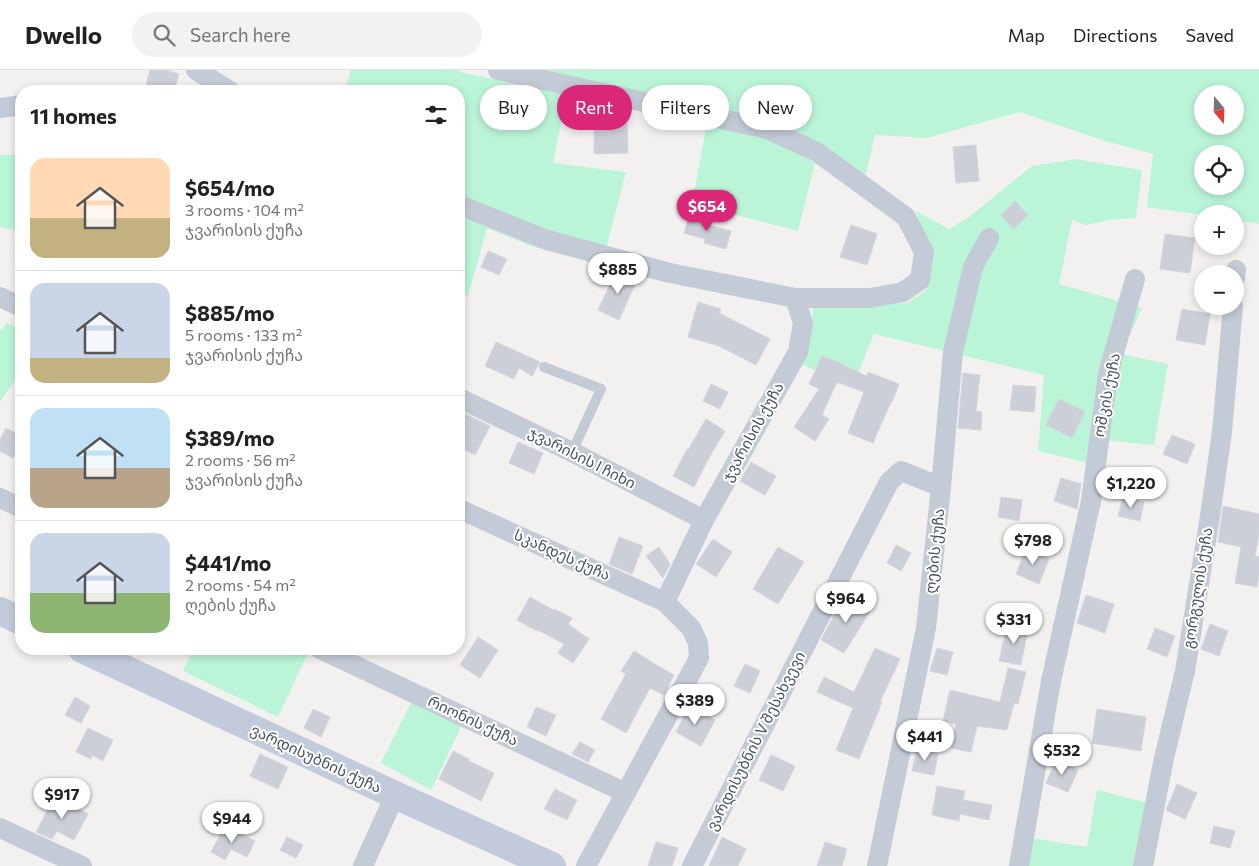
<!DOCTYPE html>
<html lang="en">
<head>
<meta charset="utf-8">
<style>
  :root { --surface:#fff; --page:#f2f2f2; --text:#222; --muted:#767676; --line:#e0e0e0; --accent:#db2777 }
  body { margin:0; font-family:Commissioner,"Noto Sans Georgian",sans-serif; background:var(--page); color:var(--text); height:100vh; display:flex; flex-direction:column; font-size:19px; white-space:nowrap }
  * { box-sizing:border-box; margin:0 }
  p { font-size:16px; color:var(--muted) }
  .icon { flex:none; width:28px; height:28px; fill:none; stroke:currentColor; stroke-width:2; stroke-linecap:round; stroke-linejoin:round }
  .map { position:relative; flex:1; overflow:hidden }
  .panel { position:absolute; left:15px; top:15px; width:450px; height:570px; display:flex; flex-direction:column; background:var(--surface); border-radius:20px; box-shadow:0 2px 8px #0003 }
  .panel>* { flex:none }
  .guide { position:absolute; left:480px; top:15px; width:475px; height:45px; display:flex; gap:10px }
  .needle { width:32px; rotate:161deg }
  .controls { position:absolute; left:1194px; top:15px; display:grid; gap:10px }
  .controls a { display:grid; place-items:center; width:50px; height:50px; border-radius:50%; background:var(--surface); box-shadow:0 2px 8px #0003; font-size:25px }
  .price { position:absolute; translate:-50% -42px; padding:0 11px; border-radius:18px; background:#fff; color:#222; font-size:16px; line-height:32px; filter:drop-shadow(0 1px 2px #0008) }
  .price::after { content:''; position:absolute; left:50%; top:30px; width:15px; height:11px; margin-left:-8px; background:inherit; clip-path:polygon(0 0,100% 0,50% 100%) }
  .price.current { background:var(--accent); color:#fff }
  ul { padding:0; list-style:none }
  li { display:flex; align-items:center; gap:15px; height:125px; padding:0 15px }
  li+li { border-top:1px solid var(--line) }
  li span { display:grid; place-items:center; flex:none; width:140px; height:100px; border-radius:15px; color:#555 }
  li>.icon { margin-inline-start:auto }
  span .icon { width:60px; height:60px; fill:#fffc; stroke-width:1 }
  li b { font-size:21px }
  h2 { display:flex; justify-content:space-between; align-items:center; height:60px; padding:0 15px; font-size:21px }
  .pill { padding:0 18px; border-radius:22px; background:var(--surface); box-shadow:0 2px 8px #0003; font-size:18px; line-height:45px }
  .pill.current { background:var(--accent); color:#fff }
  header { display:flex; align-items:center; gap:30px; box-sizing:border-box; height:70px; padding:0 25px; background:var(--surface); border-bottom:1px solid var(--line) }
  header strong { font-size:24px }
  nav { display:flex; gap:28px; margin-inline-start:auto; font-size:18px }
  .search { width:350px; height:45px; background:var(--page); display:flex; align-items:center; gap:12px; box-sizing:border-box; padding:0 18px; border-radius:28px; color:var(--muted); font-size:19px }
  .map>svg:first-child { display:block }
  .green { fill:#bbf5d8; fill-rule:evenodd }
  .building { fill:#cccfd7; stroke:#d4d5dd }
  .lines { fill:none; stroke-linecap:round; stroke-linejoin:round }
  .lane { stroke:#c3cbd7; stroke-width:10 }
  .street { stroke:#c3cbd7; stroke-width:20 }
  .secondary { stroke:#c1cbdb; stroke-width:28 }
  .labels { text-anchor:middle; stroke-width:4; stroke-linejoin:round; paint-order:stroke }
  .street-label { font-size:15px; fill:#465161; stroke:#fff }
</style>
</head>
<body>
<header>
<strong>Dwello</strong>
<div class="search"><svg class="icon" aria-label="search" viewBox="0 0 24 24"><circle cx="10" cy="10" r="6"/><path d="M15 15l6 6"/></svg>Search here</div>
<nav><a>Map</a><a>Directions</a><a>Saved</a></nav>
</header>
<div class="map">
<svg width="1259" height="796" viewBox="0 0 1259 796">
  <rect width="100%" height="100%" fill="#f3f1f0"/>
  <path class="green" d="M351,0H457L464,3L567,24L553,93L626,102L602,194L531,176L487,158L468,226L459,221V21H346L345,20Z
    M533,0H1259V154L1235,150V144H1202V145L1147,137L1153,84L1105,71L1020,42L927,68L875,65L865,108L823,81ZM1202,24H1235V56H1202ZM1202,84H1235V116H1202Z
    M707,53L767,67L815,93L798,161L692,134Z
    M0,85H21V161L0,157Z
    M1076,89L1142,100L1136,148L1109,150L1086,155L1072,150L1059,214L1142,238L1121,284L1168,294L1154,375L1092,369L1089,393L1038,381L1044,305L874,264L852,318L801,294L812,261L813,234L908,233L926,220L933,190L916,141L949,159L969,147L1032,96Z
    M7,253L21,259V301L0,332V261Z
    M193,579H305L309,581L278,647L183,601Z
    M413,629L462,655L431,720L381,693Z
    M1097,720L1148,733L1134,796H1027L1032,768L1087,777Z"/>
  <path class="building" d="M150,0H166L179,4L174,21H154L145,19Z
    M627,52L628,83L594,84V54Z
    M976,75L979,111L956,113L953,77Z
    M1015,131L1028,145L1014,159L1001,145Z
    M690,144L706,149L705,154L731,161L726,179L704,173L705,169L684,163Z
    M851,155L877,164L867,195L840,187Z
    M1165,164L1195,168L1190,203L1160,199Z
    M488,181L507,189L499,205L481,197Z
    M616,201L637,210L619,250L598,240Z
    M698,232L721,239L719,243L770,269L756,295L719,276L688,267Z
    M1182,239L1210,244L1205,275L1176,270Z
    M496,272L540,292L532,306L519,298L514,309L485,296Z
    M822,286L837,292V291L845,296L867,306L868,302L899,314L892,332H891L873,373L848,363L864,322L837,312L822,345L829,349L815,371L794,357L819,319L809,314Z
    M963,303L980,305L976,341L982,342L981,360L958,358Z
    M711,314L728,322L720,339L703,331Z
    M1013,315L1036,317L1034,342L1010,340Z
    M1059,329L1085,342L1072,368L1046,355Z
    M459,341L490,356L475,385L459,377Z
    M706,349L725,361L710,386L694,417L673,406L687,379L688,380Z
    M6,358L21,366V373L13,388L0,381V370Z
    M1172,365L1195,374L1187,394L1163,384Z
    M518,372L543,383L534,404L509,393Z
    M751,392L776,406L765,425L740,411Z
    M1061,408L1081,414L1077,439L1054,431Z
    M1001,427L1022,430L1019,451L998,447Z
    M1123,427L1144,432L1140,451L1118,446Z
    M1223,436L1259,444V465L1255,486L1259,487V506L1257,517L1235,513L1241,477L1218,472Z
    M619,467L643,476L632,504L609,494Z
    M713,469L732,482L716,507L696,494Z
    M896,475L911,483L901,501L887,493Z
    M659,477L670,494L663,508L646,486Z
    M778,477L804,492L778,534L753,519Z
    M1026,479L1049,489L1039,514L1016,504Z
    M845,524L871,540L844,583L821,570Z
    M1086,525L1114,534L1105,563L1077,553Z
    M530,527L553,540L554,539L572,548L568,554L589,569L573,593L558,583L564,574L538,560L537,561L517,550Z
    M1210,554L1228,561L1219,586L1201,579Z
    M1007,555L1028,559L1021,595L999,591Z
    M1155,558L1175,566L1167,587L1147,579Z
    M478,567L498,580L480,608L460,595Z
    M875,578L900,589L880,632H882L859,689L836,680L853,638L817,622L824,607L854,622Z
    M937,578L953,582L947,605L930,601Z
    M634,581L649,590V591L674,605L664,625L650,618L626,663L601,649L626,604L621,601Z
    M745,594L760,601L750,623L734,616Z
    M1008,598L1026,602L1018,634L1014,633L1007,660L977,656L971,682L951,678L956,654L943,651L950,620L1000,632Z
    M75,627L90,636L81,653L65,645Z
    M690,636L715,650L701,676L676,662Z
    M536,637L556,645L546,666L527,657Z
    M313,639L330,647L321,667L304,658Z
    M1097,639L1146,647L1141,681L1092,673Z
    M88,658L113,670L103,691L92,685L91,689L76,682Z
    M580,672L595,680L588,692L572,684Z
    M917,679L938,684L934,705L912,701Z
    M453,681L469,689V691L494,703L481,731L439,709Z
    M260,684L288,697L278,719L250,706Z
    M771,685L795,696L783,721L759,710Z
    M1056,690L1078,700L1068,722L1046,713Z
    M1177,714L1197,723L1185,749L1166,740Z
    M937,716L965,721L963,730L992,735L989,750L960,744L959,751L932,745Z
    M555,719L577,730L567,750L544,739Z
    M55,726L88,744L74,770L57,761L52,769L36,762Z
    M225,756L255,771L247,787L231,779L225,790L211,782Z
    M1214,756L1235,761L1230,778L1210,773Z
    M287,767L303,775L296,788L280,780Z
    M722,767L746,779L738,796H709Z
    M656,772L678,778L672,796H648Z
    M825,772L847,779L842,796H817Z"/>
  <g class="lines">
    <path class="lane" d="M544,297L601,319L572,382"/>
    <path class="street" d="M196,0L230,21
      M498,0L767,59L817,82L906,147L924,182L920,210L903,222L870,228H795
      M0,38L21,35
      M459,135L547,170L670,203L795,228L803,253L798,282L704,450L665,532L691,558L698,573L699,588L586,796
      M1235,208L1236,200
      M0,227L21,237
      M459,328L572,382L704,450
      M0,428L21,438
      M459,439L665,532
      M320,579L626,723
      M0,758L82,796
      M363,796L395,725
      M692,796L889,412L901,401L941,417
      M877,796L926,558L941,417L953,282L973,197L989,168
      M1019,796L1051,611L1091,431L1108,304L1135,209
      M1143,796L1164,688L1185,601L1210,446L1222,362L1233,236"/>
    <path class="secondary" d="M0,541L21,551
      M82,579L395,725L552,796"/>
  </g>
  <g class="labels">
    <g class="street-label">
      <text transform="translate(1107 325) rotate(-79)" y="5">ოშკის ქუჩა</text>
      <text transform="translate(753 362) rotate(-61)" y="5">ჯვარისის ქუჩა</text>
      <text transform="translate(582 388) rotate(27)" y="5">ჯვარისის I ჩიხი</text>
      <text transform="translate(935 481) rotate(-84)" y="5">ღების ქუჩა</text>
      <text transform="translate(562 485) rotate(24)" y="5">სკანდეს ქუჩა</text>
      <text transform="translate(1198 518) rotate(-81)" y="5">გორგულის ქუჩა</text>
      <text transform="translate(473 651) rotate(25)" y="5">რიონის ქუჩა</text>
      <text transform="translate(756 671) rotate(-63)" y="5">ვარდისუბნის V შესახვევი</text>
      <text transform="translate(316 689) rotate(25)" y="5">ვარდისუბნის ქუჩა</text>
    </g>
  </g>
</svg>
<div class="controls">
<a><svg class="needle" viewBox="-14 -14 28 28"><path d="M0-13l5 13h-10z" fill="#e53935"/><path d="M0 13l5-13h-10z" fill="#767676"/></svg></a>
<a><svg class="icon" aria-label="locate" viewBox="0 0 24 24"><circle cx="12" cy="12" r="6"/><path d="M12 2v4M12 18v4M2 12h4M18 12h4"/></svg></a>
<a>+</a>
<a>−</a>
</div>
<b class="price current" style="left:707px;top:162px">$654</b>
<b class="price" style="left:618px;top:225px">$885</b>
<b class="price" style="left:1131px;top:439px">$1,220</b>
<b class="price" style="left:1033px;top:496px">$798</b>
<b class="price" style="left:846px;top:554px">$964</b>
<b class="price" style="left:1014px;top:575px">$331</b>
<b class="price" style="left:695px;top:656px">$389</b>
<b class="price" style="left:925px;top:692px">$441</b>
<b class="price" style="left:1062px;top:706px">$532</b>
<b class="price" style="left:62px;top:750px">$917</b>
<b class="price" style="left:232px;top:774px">$944</b>
<div class="guide">
<a class="pill">Buy</a>
<a class="pill current">Rent</a>
<a class="pill">Filters</a>
<a class="pill">New</a>
</div>
<section class="panel">
<h2>11 homes<svg class="icon" aria-label="filters" viewBox="0 0 24 24"><path d="M4 7h16M4 17h16"/><circle cx="9" cy="7" r="2"/><circle cx="15" cy="17" r="2"/></svg></h2>
<ul>
<li><span style="background:linear-gradient(#ffd9b3 60%,#c2b280 0)"><svg class="icon" aria-label="home" viewBox="0 0 24 24"><path d="M3 11l9-7 9 7M6 9v11h12V9"/></svg></span><div><b>$654/mo</b><p>3 rooms · 104 m²</p><p>ჯვარისის ქუჩა</p></div></li>
<li><span style="background:linear-gradient(#c9d6e8 75%,#c2b280 0)"><svg class="icon" aria-label="home" viewBox="0 0 24 24"><path d="M3 11l9-7 9 7M6 9v11h12V9"/></svg></span><div><b>$885/mo</b><p>5 rooms · 133 m²</p><p>ჯვარისის ქუჩა</p></div></li>
<li><span style="background:linear-gradient(#bfe0f5 60%,#b9a48a 0)"><svg class="icon" aria-label="home" viewBox="0 0 24 24"><path d="M3 11l9-7 9 7M6 9v11h12V9"/></svg></span><div><b>$389/mo</b><p>2 rooms · 56 m²</p><p>ჯვარისის ქუჩა</p></div></li>
<li><span style="background:linear-gradient(#c9d6e8 60%,#8fb573 0)"><svg class="icon" aria-label="home" viewBox="0 0 24 24"><path d="M3 11l9-7 9 7M6 9v11h12V9"/></svg></span><div><b>$441/mo</b><p>2 rooms · 54 m²</p><p>ღების ქუჩა</p></div></li>
</ul>
</section>
</div>
</body>
</html>
